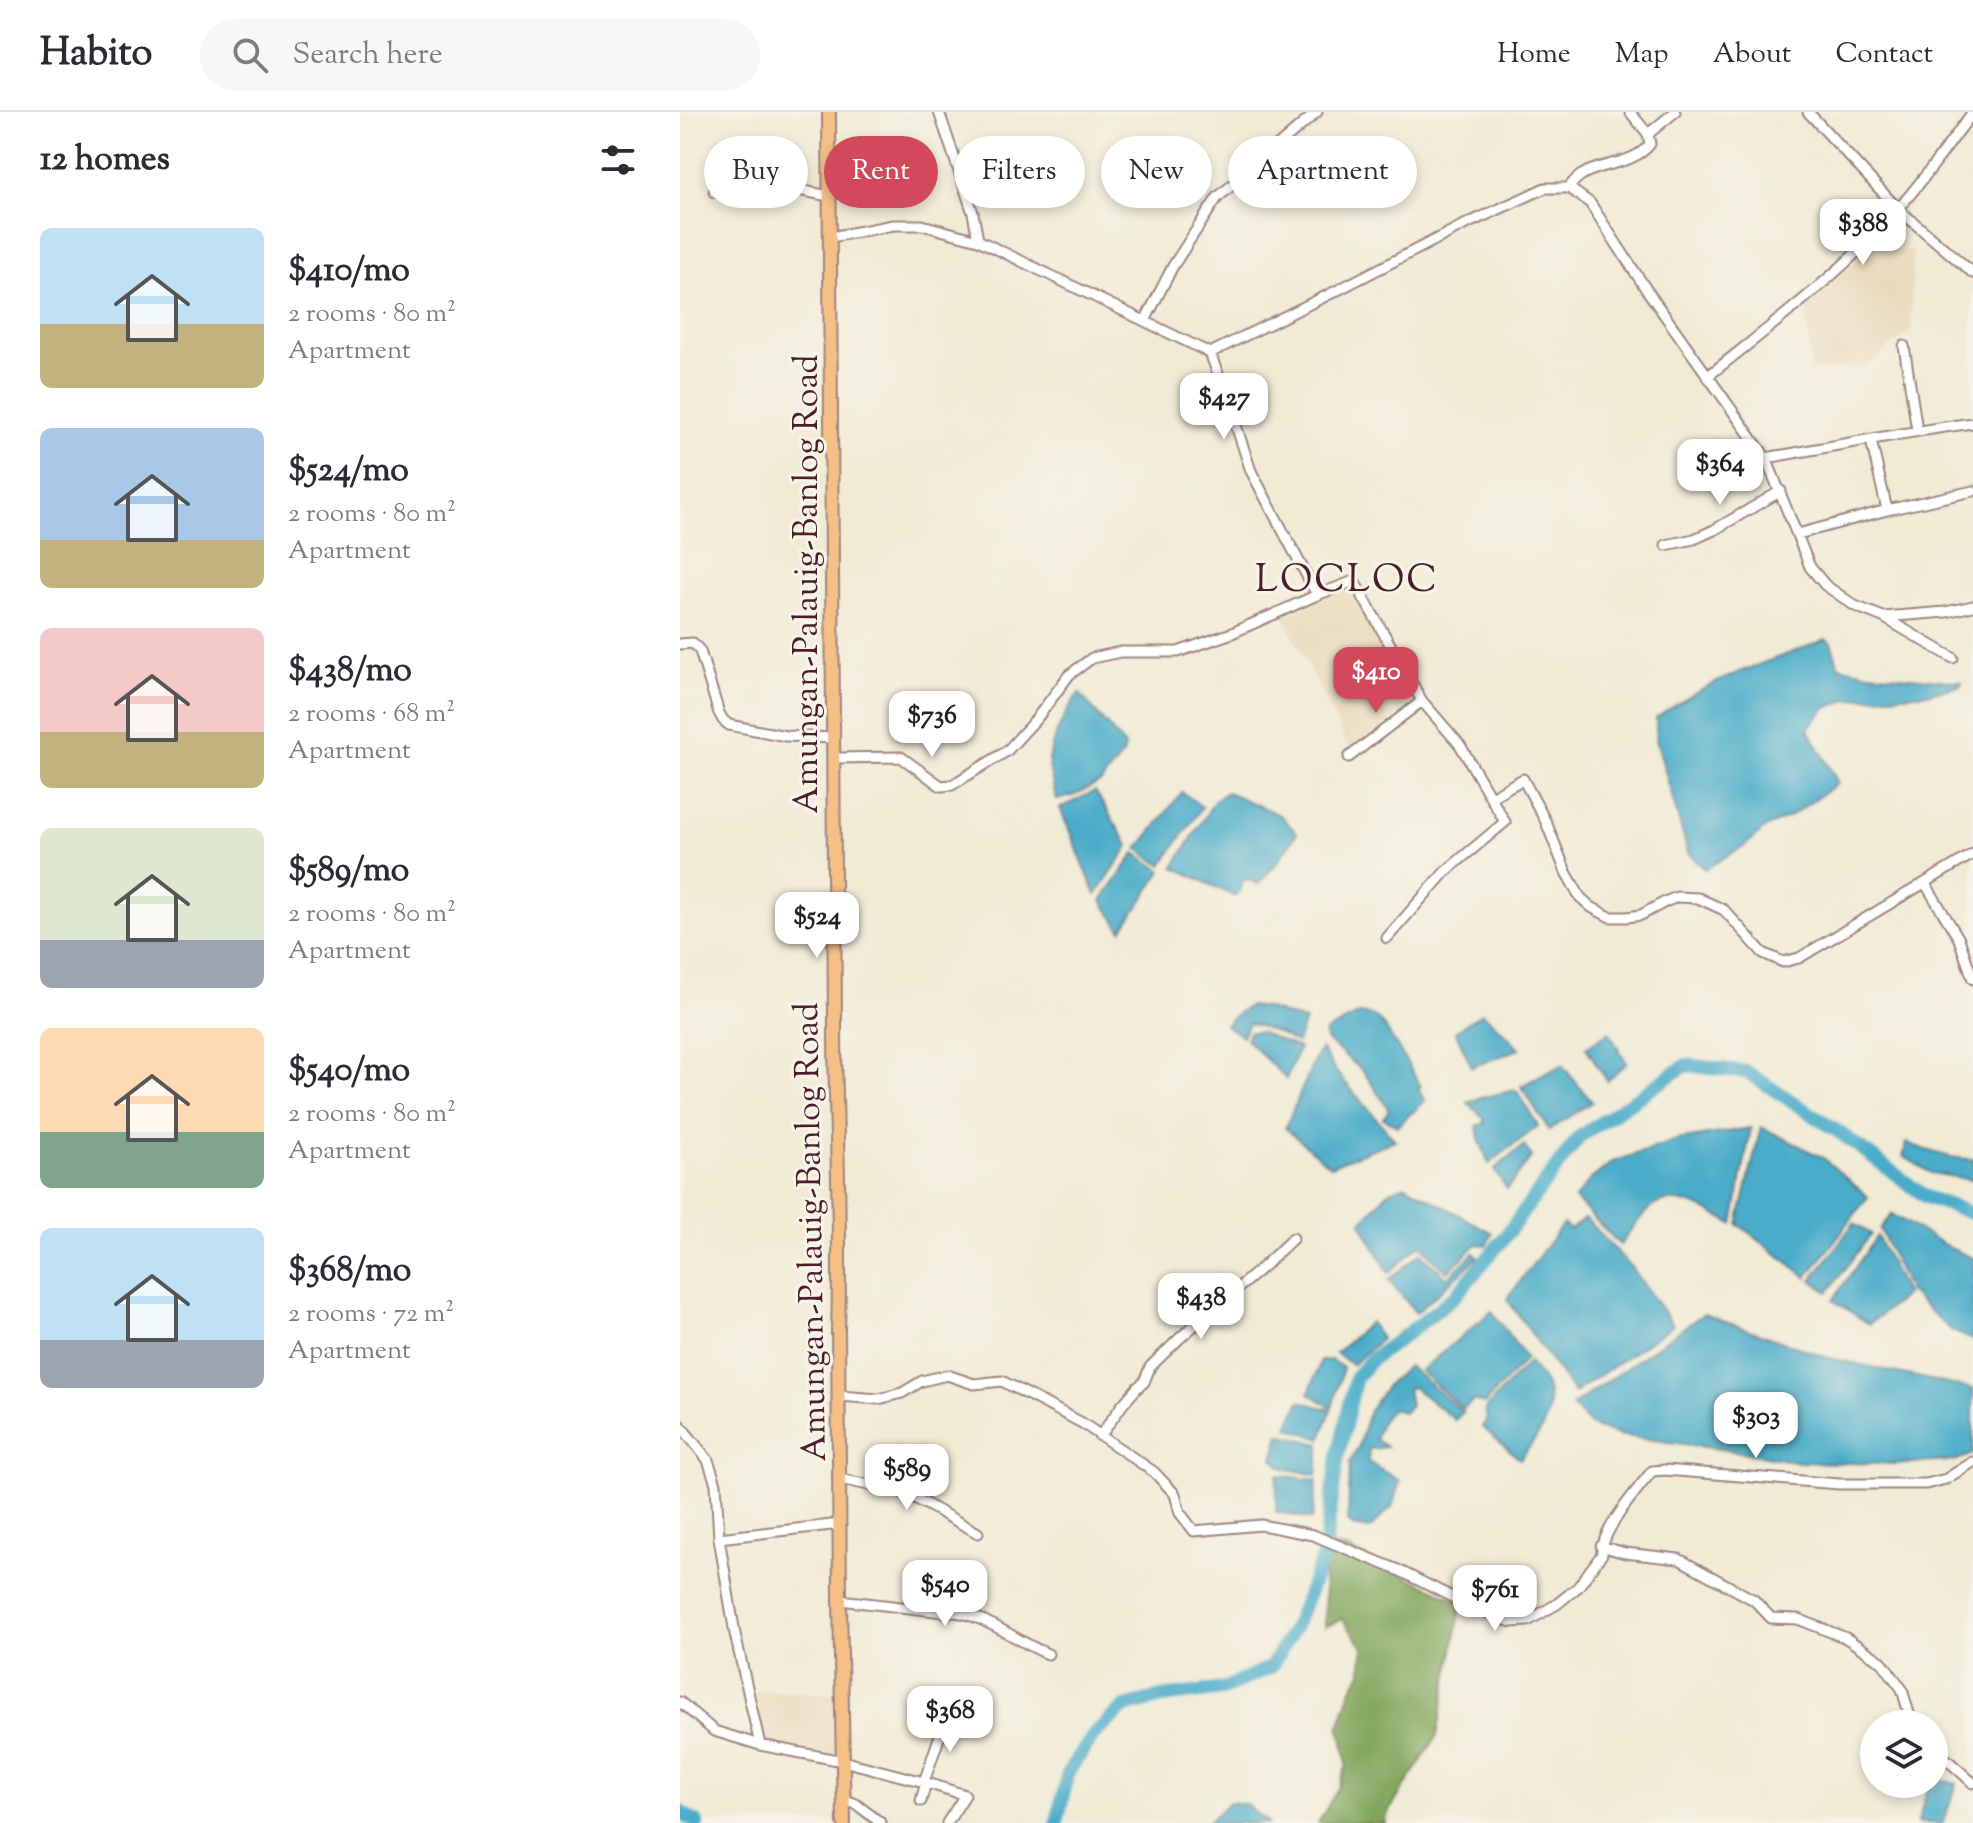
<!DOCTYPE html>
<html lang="en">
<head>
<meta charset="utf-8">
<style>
  :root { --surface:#fff; --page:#f7f7f7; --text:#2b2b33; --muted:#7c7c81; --line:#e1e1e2; --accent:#d1495b }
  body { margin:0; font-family:"Sorts Mill Goudy",serif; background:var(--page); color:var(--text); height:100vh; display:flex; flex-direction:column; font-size:30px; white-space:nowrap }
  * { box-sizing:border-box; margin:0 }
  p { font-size:26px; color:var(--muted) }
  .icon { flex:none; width:44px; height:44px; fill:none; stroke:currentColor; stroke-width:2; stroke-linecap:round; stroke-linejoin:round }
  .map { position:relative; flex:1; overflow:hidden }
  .side { display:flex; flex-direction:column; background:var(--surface); width:680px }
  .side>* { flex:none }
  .top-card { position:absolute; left:24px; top:24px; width:760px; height:72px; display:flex; gap:16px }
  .tools { position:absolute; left:1180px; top:1598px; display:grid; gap:16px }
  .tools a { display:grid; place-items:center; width:88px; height:88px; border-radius:50%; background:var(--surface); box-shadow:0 4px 12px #0003; font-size:40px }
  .price { position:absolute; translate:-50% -68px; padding:0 18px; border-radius:16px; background:#fff; color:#222; font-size:26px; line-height:52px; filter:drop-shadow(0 2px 4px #0008) }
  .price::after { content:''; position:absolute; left:50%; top:48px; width:24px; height:18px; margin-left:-12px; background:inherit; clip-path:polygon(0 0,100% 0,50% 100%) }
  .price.selected { background:var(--accent); color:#fff }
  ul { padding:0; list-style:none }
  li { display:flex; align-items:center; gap:24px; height:200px; padding:0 40px }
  li span { display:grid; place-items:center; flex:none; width:224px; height:160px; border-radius:12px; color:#555 }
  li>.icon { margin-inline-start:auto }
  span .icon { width:96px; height:96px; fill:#fffc; stroke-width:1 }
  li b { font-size:34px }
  h2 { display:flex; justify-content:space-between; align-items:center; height:96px; padding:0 40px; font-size:34px }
  .chip { padding:0 28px; border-radius:36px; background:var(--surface); box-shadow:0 4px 12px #0003; font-size:28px; line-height:72px }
  .chip.selected { background:var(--accent); color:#fff }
  header { display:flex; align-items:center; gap:48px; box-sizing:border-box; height:112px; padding:0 40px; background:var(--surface); border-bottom:2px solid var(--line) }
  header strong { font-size:38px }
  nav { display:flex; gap:44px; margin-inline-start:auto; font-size:28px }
  .search { width:560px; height:72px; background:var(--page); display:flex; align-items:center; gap:20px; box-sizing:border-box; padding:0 28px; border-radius:44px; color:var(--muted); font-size:30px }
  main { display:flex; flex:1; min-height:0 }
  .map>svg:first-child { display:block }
  .built { fill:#e9d9ba }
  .forest { fill:#80a65c; stroke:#656244; stroke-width:2 }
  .water { fill:#4aacc9; stroke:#4a667a; stroke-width:2 }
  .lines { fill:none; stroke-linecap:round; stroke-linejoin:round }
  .river { stroke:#4aacc9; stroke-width:14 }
  .minor-casing { stroke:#9e8580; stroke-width:13 }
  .major-casing { stroke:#9e8580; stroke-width:16 }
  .minor { stroke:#fff; stroke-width:9 }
  .major { stroke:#f5bf86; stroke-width:12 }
  .labels { text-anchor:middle; stroke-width:6; stroke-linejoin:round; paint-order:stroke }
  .street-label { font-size:34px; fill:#4a1f2b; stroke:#f7f3e8 }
  .quarter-label { font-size:38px; letter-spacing:2px; fill:#4a1f2b; stroke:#f7f3e8 }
</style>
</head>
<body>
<header>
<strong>Habito</strong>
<div class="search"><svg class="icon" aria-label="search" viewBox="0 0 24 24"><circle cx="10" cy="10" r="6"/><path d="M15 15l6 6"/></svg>Search here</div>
<nav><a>Home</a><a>Map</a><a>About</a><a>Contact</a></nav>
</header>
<main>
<section class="side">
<h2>12 homes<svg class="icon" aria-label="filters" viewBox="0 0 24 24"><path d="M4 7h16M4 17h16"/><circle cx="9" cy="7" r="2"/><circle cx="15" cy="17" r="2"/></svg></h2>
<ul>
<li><span style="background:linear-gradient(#bfe0f5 60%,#c2b280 0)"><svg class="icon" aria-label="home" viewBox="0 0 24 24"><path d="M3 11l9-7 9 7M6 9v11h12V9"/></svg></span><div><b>$410/mo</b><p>2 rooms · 80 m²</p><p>Apartment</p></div></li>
<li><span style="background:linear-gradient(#a9c7e8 70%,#c2b280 0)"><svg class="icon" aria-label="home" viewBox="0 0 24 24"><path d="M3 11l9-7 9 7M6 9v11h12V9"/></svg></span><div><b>$524/mo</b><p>2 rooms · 80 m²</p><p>Apartment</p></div></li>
<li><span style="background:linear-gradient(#f6c9c9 65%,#c2b280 0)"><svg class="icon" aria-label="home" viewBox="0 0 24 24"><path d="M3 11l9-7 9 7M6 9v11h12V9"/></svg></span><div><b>$438/mo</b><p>2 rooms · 68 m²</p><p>Apartment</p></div></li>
<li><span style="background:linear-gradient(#dfe7d0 70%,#9aa5b1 0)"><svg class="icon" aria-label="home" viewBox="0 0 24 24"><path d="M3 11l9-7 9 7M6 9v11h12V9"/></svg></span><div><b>$589/mo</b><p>2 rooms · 80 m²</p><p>Apartment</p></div></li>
<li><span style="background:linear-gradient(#ffd9b3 65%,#7fa58c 0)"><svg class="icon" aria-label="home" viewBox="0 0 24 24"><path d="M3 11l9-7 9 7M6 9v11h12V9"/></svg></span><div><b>$540/mo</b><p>2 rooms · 80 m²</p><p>Apartment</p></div></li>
<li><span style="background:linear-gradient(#bfe0f5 70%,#9aa5b1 0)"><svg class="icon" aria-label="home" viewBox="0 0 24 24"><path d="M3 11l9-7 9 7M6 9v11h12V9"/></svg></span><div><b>$368/mo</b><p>2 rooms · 72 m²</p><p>Apartment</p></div></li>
</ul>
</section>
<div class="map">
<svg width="1293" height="1711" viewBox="0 0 1293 1711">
  <rect width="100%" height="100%" fill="#f7f3e8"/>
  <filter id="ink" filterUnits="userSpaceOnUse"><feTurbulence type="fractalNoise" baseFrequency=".0125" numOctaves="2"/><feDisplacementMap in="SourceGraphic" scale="16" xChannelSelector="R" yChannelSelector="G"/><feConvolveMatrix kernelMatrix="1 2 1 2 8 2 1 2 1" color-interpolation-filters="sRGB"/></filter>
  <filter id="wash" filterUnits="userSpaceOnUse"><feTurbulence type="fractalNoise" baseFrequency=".006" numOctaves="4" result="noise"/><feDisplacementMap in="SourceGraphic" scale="32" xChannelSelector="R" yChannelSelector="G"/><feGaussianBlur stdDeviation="1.8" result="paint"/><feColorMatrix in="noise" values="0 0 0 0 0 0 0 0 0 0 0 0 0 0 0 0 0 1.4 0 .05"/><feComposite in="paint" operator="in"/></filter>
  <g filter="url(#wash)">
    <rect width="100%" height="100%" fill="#f1ebd5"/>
    <path class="built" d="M1233,138L1231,219L1183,256L1131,257L1126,195L1182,142Z
      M668,474L678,480L737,586L697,619L670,638L602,501L629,493Z
      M75,1578L158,1582L157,1645L85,1633L80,1616Z"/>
    <path class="forest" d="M645,1433L667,1437L782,1490L757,1624L705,1706L706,1711H638L658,1676L667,1653L663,1629L659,1615L671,1578L682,1560L683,1535L662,1507L645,1515L644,1442Z"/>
    <path class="water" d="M1146,527L1151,531L1159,554L1190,561L1282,570L1281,574L1249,581L1169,587L1146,596L1128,616L1158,671L1111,704L1087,715L1063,735L1025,757L1008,741L976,627V606C1005,586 1037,568 1070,556C1095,546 1121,538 1146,527Z
      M399,581L445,634L444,641L421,670L395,683L377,688C374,676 369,662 369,650C371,628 386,598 399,581Z
      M415,679L449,734L416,783L380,696Z
      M502,680L522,695L482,753L458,737Z
      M547,680L600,703L617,721L596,752L578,772L571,769L562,768L561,778L554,784L494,755L535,688Z
      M455,741L482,759L442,818L422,789Z
      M570,894L586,896L625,909L617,931L596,920L569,911L562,924L545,913L559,900Z
      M802,901L826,922L839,937L792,955L775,919Z
      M679,902C684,903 689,902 693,904C704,908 732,961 741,974L738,977L745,989L717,1014L703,1006L709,998L683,959L646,928L645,920Z
      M569,920H580L619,936L606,967L566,927Z
      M929,920L947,951L927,969L906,935Z
      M641,937L657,961L715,1028L650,1054L605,1016L636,945Z
      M882,953L912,990L869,1018L841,974Z
      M836,978L858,1014L809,1052L799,1027L797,1014L805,1011L803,1005L788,991L799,986Z
      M1081,1015L1142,1045L1188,1085L1127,1165L1058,1112Z
      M1071,1016L1053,1112C1030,1100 993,1076 969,1097C958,1107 949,1121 940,1133L895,1087L910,1068L933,1050L997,1028Z
      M1227,1031C1249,1039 1270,1047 1293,1047V1068L1251,1061L1223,1044Z
      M844,1033L852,1045L827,1077L814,1058Z
      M725,1073L812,1121L807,1133L797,1132L767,1160L740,1132L709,1161L681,1111L709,1079Z
      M1212,1102L1270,1136L1293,1146V1228L1272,1219L1229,1180L1200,1117Z
      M905,1106L950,1154L993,1213L894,1281L827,1187L883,1112L890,1118Z
      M1174,1111L1191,1122L1148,1180L1132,1168Z
      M1197,1124L1226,1183L1189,1212L1153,1188Z
      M741,1141L767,1166L794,1141L798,1145L736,1201L709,1168Z
      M812,1199L846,1247L804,1292L794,1288L783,1297L740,1259Z
      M1023,1202L1149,1246L1293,1277V1342L1274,1349L1217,1352L1119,1350L1062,1340L938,1323L911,1314L892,1294Z
      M690,1210L701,1227L672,1253L656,1241Z
      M651,1248L663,1256L652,1296L629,1281L641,1249Z
      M849,1250C855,1258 864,1268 867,1277C875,1305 856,1327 840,1347L802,1315L807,1307L805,1297Z
      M728,1254L783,1300L775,1308L733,1275L727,1276L730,1294L724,1301L712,1296L701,1310L695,1327L706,1335L689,1337L688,1350L720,1369L712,1395L690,1417L673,1414L668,1409L670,1350L678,1336L689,1299L708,1272Z
      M620,1289L651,1298L641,1327L608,1315Z
      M600,1322L640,1332L637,1363L603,1356L593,1347Z
      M597,1363L637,1368L632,1407L596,1400Z
      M1261,1668L1277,1672L1263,1711H1238L1245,1684L1251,1672Z
      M549,1690L566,1692L588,1711H527Z"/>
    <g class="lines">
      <path class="river" d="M0,1700L17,1711
        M377,1711L388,1660L415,1621L445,1595L482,1585L543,1577L591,1555L615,1514L644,1442L658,1344L676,1265L692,1247L731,1219L776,1183L821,1130L899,1025L1006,953L1067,960L1159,1020L1246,1085L1293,1102"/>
    </g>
  </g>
  <g filter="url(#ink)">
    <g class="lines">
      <g class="minor-casing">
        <path id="minor" d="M259,0L293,101L298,128
          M1128,0L1218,97L1293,161
          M968,22L995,0
          M889,76C906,47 950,58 970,32L968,22L950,0
          M34,80L74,73H93L149,84
          M151,125L213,113H242L298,128L530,241L547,286L571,359L637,483L552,521L498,540H440L412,546L389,563L357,606L327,639L272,673L261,674L221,645L154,646
          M465,209L493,154L537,86L637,0
          M1224,234L1237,318
          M530,241L656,179L782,114L865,76H889L910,91L966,177L1086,346C1155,334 1224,320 1293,311
          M1027,265C1092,213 1162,161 1217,98C1245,67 1268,33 1293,0
          M1191,328L1207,398
          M1086,346L1130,455L1145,473L1175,494L1203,505L1273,546
          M1118,422L1207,398L1293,379
          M986,433L1014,427L1034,418L1101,379
          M637,483L674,469L742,589L780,633L825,710L765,760L707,826
          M1203,505L1266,500L1293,494
          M0,532L13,531L20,539L39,601L43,608L49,613L106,624L154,626
          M669,645L742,589
          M811,685L843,667L866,710L886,760L900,785L911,795L930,805H947L961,803L985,790L997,785L1018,786L1044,798L1083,841L1103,850L1119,846L1293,742
          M1245,771L1279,827L1293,867
          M159,1284L199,1287L222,1281L242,1269L267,1263L294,1272L322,1269L402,1311L474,1360L495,1382L500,1401L514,1419L581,1413L633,1423L718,1458L782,1490L831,1510L848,1509L877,1492L898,1475L922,1442C920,1420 958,1377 972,1359L985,1358L1159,1372H1246L1266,1367L1293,1350
          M0,1313L28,1348L36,1372L39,1426L55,1522L80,1633
          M420,1324L443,1292L457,1276L464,1270L470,1255L502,1224L585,1153L613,1126
          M160,1367L226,1381L298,1421
          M39,1426L160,1412
          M921,1434L945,1441L999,1447L1074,1488L1091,1506L1118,1507L1166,1526L1202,1550L1222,1577L1232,1612
          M160,1488L264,1500C297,1496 338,1531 368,1542
          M0,1590L34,1619L80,1633L163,1649L244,1670L285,1683L267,1711
          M1254,1639L1264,1645L1293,1671
          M244,1670L259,1626L270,1603
          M165,1688L176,1692L201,1711
          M241,1689L246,1670"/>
      </g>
      <g class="major-casing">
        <path id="major" d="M149,0C151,304 155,608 155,911C155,1013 162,1115 158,1217L160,1488L164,1711"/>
      </g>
      <use href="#minor" class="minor"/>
      <use href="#major" class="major"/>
    </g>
  </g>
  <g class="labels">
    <g class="street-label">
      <text transform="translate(125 472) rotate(-90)" y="12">Amungan-Palauig-Banlog Road</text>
      <text transform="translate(129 1120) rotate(-91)" y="12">Amungan-Palauig-Banlog Road</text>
    </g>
    <g class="quarter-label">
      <text x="667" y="479">LOCLOC</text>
    </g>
  </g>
</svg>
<div class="tools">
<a><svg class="icon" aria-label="layers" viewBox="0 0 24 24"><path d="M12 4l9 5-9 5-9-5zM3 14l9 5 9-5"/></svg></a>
</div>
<b class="price" style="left:1183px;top:155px">$388</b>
<b class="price" style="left:544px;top:329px">$427</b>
<b class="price" style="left:1040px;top:395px">$364</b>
<b class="price selected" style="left:696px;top:603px">$410</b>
<b class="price" style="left:252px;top:647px">$736</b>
<b class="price" style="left:137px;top:848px">$524</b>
<b class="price" style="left:521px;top:1229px">$438</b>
<b class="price" style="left:1076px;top:1348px">$303</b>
<b class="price" style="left:227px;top:1400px">$589</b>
<b class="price" style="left:265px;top:1516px">$540</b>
<b class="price" style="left:815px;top:1521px">$761</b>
<b class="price" style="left:270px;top:1642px">$368</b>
<div class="top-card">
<a class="chip">Buy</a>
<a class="chip selected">Rent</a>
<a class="chip">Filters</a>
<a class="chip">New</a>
<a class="chip">Apartment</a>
</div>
</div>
</main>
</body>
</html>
